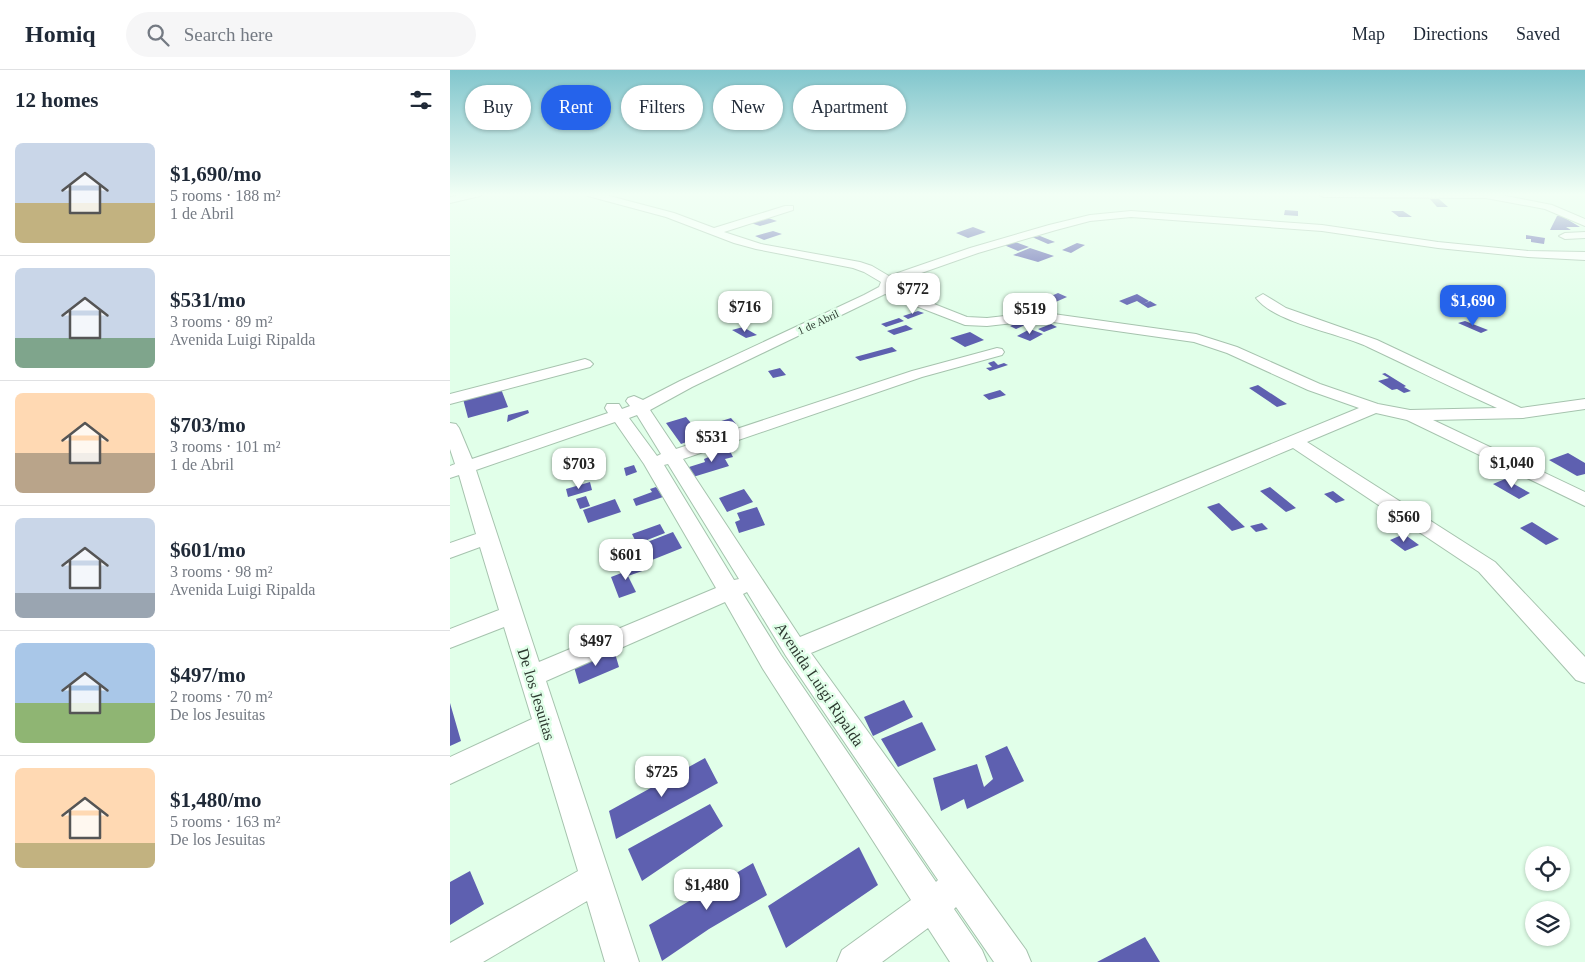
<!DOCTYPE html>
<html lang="en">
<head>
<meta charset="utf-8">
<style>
  :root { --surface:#fff; --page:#f6f6f7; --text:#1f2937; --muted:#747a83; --line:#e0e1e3; --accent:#2563eb }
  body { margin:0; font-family:Georgia,serif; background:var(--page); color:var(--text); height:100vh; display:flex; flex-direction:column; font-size:19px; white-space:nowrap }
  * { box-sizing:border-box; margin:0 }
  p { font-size:16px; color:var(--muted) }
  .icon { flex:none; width:28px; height:28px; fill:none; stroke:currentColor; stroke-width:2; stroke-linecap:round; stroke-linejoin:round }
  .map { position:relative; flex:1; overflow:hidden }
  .panel { display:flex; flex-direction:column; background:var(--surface); width:450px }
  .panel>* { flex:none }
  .hud { position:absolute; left:15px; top:15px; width:475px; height:45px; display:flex; gap:10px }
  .fabs { position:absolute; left:1075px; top:776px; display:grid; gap:10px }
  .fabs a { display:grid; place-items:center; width:45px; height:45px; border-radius:50%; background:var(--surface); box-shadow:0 1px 4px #0004; font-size:25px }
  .price { position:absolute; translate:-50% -42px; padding:0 11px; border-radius:10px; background:#fff; color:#222; font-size:16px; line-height:32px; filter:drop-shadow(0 1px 2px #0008) }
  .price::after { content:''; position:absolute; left:50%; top:30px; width:15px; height:11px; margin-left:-8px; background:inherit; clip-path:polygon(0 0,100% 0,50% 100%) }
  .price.active { background:var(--accent); color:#fff }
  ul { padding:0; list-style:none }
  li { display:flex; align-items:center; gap:15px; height:125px; padding:0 15px }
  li+li { border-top:1px solid var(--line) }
  li span { display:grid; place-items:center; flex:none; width:140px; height:100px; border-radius:8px; color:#555 }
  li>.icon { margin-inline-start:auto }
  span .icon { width:60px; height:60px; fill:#fffc; stroke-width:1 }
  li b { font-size:21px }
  h2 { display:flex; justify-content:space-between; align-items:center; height:60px; padding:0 15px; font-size:21px }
  .tag { padding:0 18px; border-radius:22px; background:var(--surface); box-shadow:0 1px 4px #0004; font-size:18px; line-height:45px }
  .tag.active { background:var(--accent); color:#fff }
  header { display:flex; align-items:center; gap:30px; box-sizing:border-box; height:70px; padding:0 25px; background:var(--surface); border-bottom:1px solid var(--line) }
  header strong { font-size:24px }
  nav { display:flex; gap:28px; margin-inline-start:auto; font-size:18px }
  .search { width:350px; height:45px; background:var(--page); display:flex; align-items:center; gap:12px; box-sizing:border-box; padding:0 18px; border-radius:28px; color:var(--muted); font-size:19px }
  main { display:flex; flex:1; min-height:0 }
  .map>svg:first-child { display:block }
  .building { fill:#5e60b0 }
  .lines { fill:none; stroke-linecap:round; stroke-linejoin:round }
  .minor-casing { stroke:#a6c3ae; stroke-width:2 }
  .minor { fill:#fff; fill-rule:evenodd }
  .labels { text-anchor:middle; stroke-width:5; stroke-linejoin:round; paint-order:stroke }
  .far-street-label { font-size:11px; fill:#2d3930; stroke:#e1ffe9 }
  .near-street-label { font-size:16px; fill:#2d3930; stroke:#e1ffe9 }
</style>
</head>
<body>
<header>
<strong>Homiq</strong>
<div class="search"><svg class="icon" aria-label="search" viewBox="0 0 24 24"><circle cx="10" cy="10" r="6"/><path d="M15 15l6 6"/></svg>Search here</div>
<nav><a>Map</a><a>Directions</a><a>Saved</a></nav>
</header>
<main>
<section class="panel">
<h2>12 homes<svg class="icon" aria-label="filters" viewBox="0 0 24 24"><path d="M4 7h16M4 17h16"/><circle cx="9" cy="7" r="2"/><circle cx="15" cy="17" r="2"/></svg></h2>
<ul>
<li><span style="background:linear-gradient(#c9d6e8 60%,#c2b280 0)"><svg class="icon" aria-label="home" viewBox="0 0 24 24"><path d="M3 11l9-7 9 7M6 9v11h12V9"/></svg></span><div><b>$1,690/mo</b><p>5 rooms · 188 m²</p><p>1 de Abril</p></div></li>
<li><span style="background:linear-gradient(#c9d6e8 70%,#7fa58c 0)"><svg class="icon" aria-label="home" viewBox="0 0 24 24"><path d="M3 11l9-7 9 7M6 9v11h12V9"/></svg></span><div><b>$531/mo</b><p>3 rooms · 89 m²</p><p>Avenida Luigi Ripalda</p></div></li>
<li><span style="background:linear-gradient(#ffd9b3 60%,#b9a48a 0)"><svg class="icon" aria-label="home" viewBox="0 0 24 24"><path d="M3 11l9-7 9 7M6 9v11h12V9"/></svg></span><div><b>$703/mo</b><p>3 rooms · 101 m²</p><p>1 de Abril</p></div></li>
<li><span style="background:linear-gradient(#c9d6e8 75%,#9aa5b1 0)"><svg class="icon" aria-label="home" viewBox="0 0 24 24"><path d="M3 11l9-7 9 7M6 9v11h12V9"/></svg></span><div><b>$601/mo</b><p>3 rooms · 98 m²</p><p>Avenida Luigi Ripalda</p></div></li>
<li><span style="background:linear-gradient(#a9c7e8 60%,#8fb573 0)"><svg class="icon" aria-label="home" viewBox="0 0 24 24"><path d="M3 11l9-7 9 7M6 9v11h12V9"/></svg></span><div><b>$497/mo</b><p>2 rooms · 70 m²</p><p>De los Jesuitas</p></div></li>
<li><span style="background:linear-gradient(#ffd9b3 75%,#c2b280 0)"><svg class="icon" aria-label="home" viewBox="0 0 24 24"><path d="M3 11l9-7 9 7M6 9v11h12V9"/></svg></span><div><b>$1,480/mo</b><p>5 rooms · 163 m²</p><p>De los Jesuitas</p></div></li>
</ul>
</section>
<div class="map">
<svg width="1135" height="892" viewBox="0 0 1135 892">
  <rect width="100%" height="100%" fill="#e1ffe9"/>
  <path class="building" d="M980,129H989L998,137H987Z
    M835,140L848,141V146L834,145Z
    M941,141H953L962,147H949Z
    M1110,145L1130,157H1116L1121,160H1100L1107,146Z
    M315,147L327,151L310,156L301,153Z
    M523,157L536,162L518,168L506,163Z
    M323,161L332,164L314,170L305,166Z
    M1076,165L1095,168L1094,174L1081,172V169H1076Z
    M590,166L605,172L598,174L582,167Z
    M565,172L579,177L568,181L554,175Z
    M627,173L635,175L621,183L612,180Z
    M580,178L604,186L588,192L563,185Z
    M608,223L617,227L601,234L592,230Z
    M687,224L699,231L693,234L700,231L707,235L698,238L687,231L677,235L669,231Z
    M468,241L474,243L458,249L453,246Z
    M449,248L454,251L436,257L431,254Z
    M576,249L582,252L566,259L560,256Z
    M1015,251L1038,260L1031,263L1008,253Z
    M601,254L607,257L594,262L588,259Z
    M456,255L463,259L444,265L437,261Z
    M293,257L307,265L296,268L282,260Z
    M580,259L593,264L580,271L567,266Z
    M520,262L534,270L515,277L500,268Z
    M442,277L447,281L410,291L405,287Z
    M544,291L548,295L554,293L558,295L540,301L536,298L542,297L538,293Z
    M330,298L336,305L323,308L318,301Z
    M935,303L956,316L954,317L961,321L954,323L947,319L942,320L928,311L939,308L932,304Z
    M808,315L837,334L827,337L799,318Z
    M51,319L58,337L18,348L13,329Z
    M550,320L556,325L539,330L533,325Z
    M78,340L79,343L57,352L58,345Z
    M236,347L246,359L281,348L286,354L231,374L216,353Z
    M271,378L273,383L280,381L283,387L275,389L279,396L243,407L239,397L255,392L254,389L261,386L258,382Z
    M1118,383L1135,393V404L1127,406L1099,390Z
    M184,395L187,402L176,406L174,398Z
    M1055,409L1080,423L1069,429L1043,414Z
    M140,412L142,420L118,427L116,419Z
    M206,417L213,427L186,436L183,429L202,422L200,419Z
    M820,417L846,438L836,442L810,421Z
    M294,419L303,432L277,442L269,428Z
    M883,421L895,430L886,433L874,424Z
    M136,426L140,436L130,439L126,429Z
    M165,429L171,442L138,453L133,440Z
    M769,433L795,457L782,461L757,437Z
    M307,437L315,455L289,463L285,452L290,450L287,443Z
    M1082,452L1109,469L1096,475L1070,458Z
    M812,453L818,459L806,462L800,456Z
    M210,454L215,463L187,474L182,464Z
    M223,462L232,478L182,498L174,481Z
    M954,464L969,475L955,481L940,470Z
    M195,494L198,499L178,506L186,522L169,528L161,507Z
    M164,580L169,597L129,614L124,597Z
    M454,630L463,647L423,666L414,647Z
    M0,633L11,671L0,676Z
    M472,652L486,680L448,697L431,669Z
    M557,676L574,711L517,739L514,729L491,741L483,708L527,694L534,717L543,709L535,686Z
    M255,688L268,713L166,769L159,741Z
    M260,734L273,756L192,811L178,779Z
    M409,777L428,815L336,878L318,836Z
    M303,793L317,825L259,859L212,891L199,855Z
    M20,801L34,834L0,855V812Z
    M695,867L710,892H647Z"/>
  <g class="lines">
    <g class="minor-casing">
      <path id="minor" d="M14,124H32L30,126L0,133V127Z
        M136,124H152L224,143L264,158L335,136H343V140L274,162L311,174L410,192L422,196L439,206L520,178L599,155L640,145L681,141L872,155L988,172L1078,181L1135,182V190L1078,187L988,178L872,161L681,147L640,151L606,160L528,183L443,213L441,217L517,247L537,248L589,242L746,264L787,277L870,314L928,334L960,340L1047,338C1004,319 961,297 918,277C889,263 825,253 806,228L813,224L836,238L927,270L1071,338L1135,329V339L1073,348L983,350L1135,422V436L957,350L926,343L857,372L1045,492L1135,587V613L1126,610L1029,502L843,378L361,583L576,880L581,892H544L506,837L504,839L532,880L537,892H500L478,858L432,892H387L392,880L461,830L313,599L275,532L96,611L189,892H155L137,831L33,892H0V873L128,801L89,672L0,714V687L82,649L54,557L0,578V559L49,540L30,477L0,488V473L26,464L9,405L0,408V396L5,394L0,379V353L6,354L9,358L22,389L158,343L155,338L157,334H169L172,339L180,336L176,331L178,328L184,326L193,330L230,311L414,225L429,217L431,212L414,202L403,198L306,179L284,173L216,147L138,126ZM435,224L515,255L537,256L589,250L744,272L777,283L858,320L909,338L350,567L233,389L472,307L552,285L554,282L552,279L547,278L462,301L226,379L200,340L242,317ZM187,345L211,384L207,386L179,348ZM165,352L194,394L266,518L89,592L26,400ZM218,394L289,509L284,510L214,395ZM297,522L336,586L488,810L486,812L331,585L293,524Z
        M868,124H1046L1102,135L1135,149V156L1095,139L1036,128L873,127Z
        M1135,162V168L1115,169L1109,166L1115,163Z
        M135,289L140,291L143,294L140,297L0,334V324Z"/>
    </g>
    <use href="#minor" class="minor"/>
  </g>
  <linearGradient id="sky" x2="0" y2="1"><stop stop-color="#81c6cd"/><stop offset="0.5" stop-color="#f2fff5"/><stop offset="1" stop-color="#f2fff5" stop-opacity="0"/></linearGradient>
  <rect width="1135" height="249" fill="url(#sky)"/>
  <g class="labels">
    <g class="far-street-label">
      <text transform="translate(368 252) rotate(-25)" y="4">1 de Abril</text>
    </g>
    <g class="near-street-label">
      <text transform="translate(370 614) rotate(56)" y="6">Avenida Luigi Ripalda</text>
      <text transform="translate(87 624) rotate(73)" y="6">De los Jesuitas</text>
    </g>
  </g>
</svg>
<div class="fabs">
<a><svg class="icon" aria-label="locate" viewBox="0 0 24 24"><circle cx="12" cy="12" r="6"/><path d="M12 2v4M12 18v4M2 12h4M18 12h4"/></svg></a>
<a><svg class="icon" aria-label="layers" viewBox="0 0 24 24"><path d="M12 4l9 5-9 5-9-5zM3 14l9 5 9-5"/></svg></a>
</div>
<b class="price" style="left:463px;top:245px">$772</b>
<b class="price active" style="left:1023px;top:257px">$1,690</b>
<b class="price" style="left:295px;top:263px">$716</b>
<b class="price" style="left:580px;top:265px">$519</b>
<b class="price" style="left:262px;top:393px">$531</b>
<b class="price" style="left:1062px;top:419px">$1,040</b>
<b class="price" style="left:129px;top:420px">$703</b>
<b class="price" style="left:954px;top:473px">$560</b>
<b class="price" style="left:176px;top:511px">$601</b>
<b class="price" style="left:146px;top:597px">$497</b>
<b class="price" style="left:212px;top:728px">$725</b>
<b class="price" style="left:257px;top:841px">$1,480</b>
<div class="hud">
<a class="tag">Buy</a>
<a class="tag active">Rent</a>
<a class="tag">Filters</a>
<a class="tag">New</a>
<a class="tag">Apartment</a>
</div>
</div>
</main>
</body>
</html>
